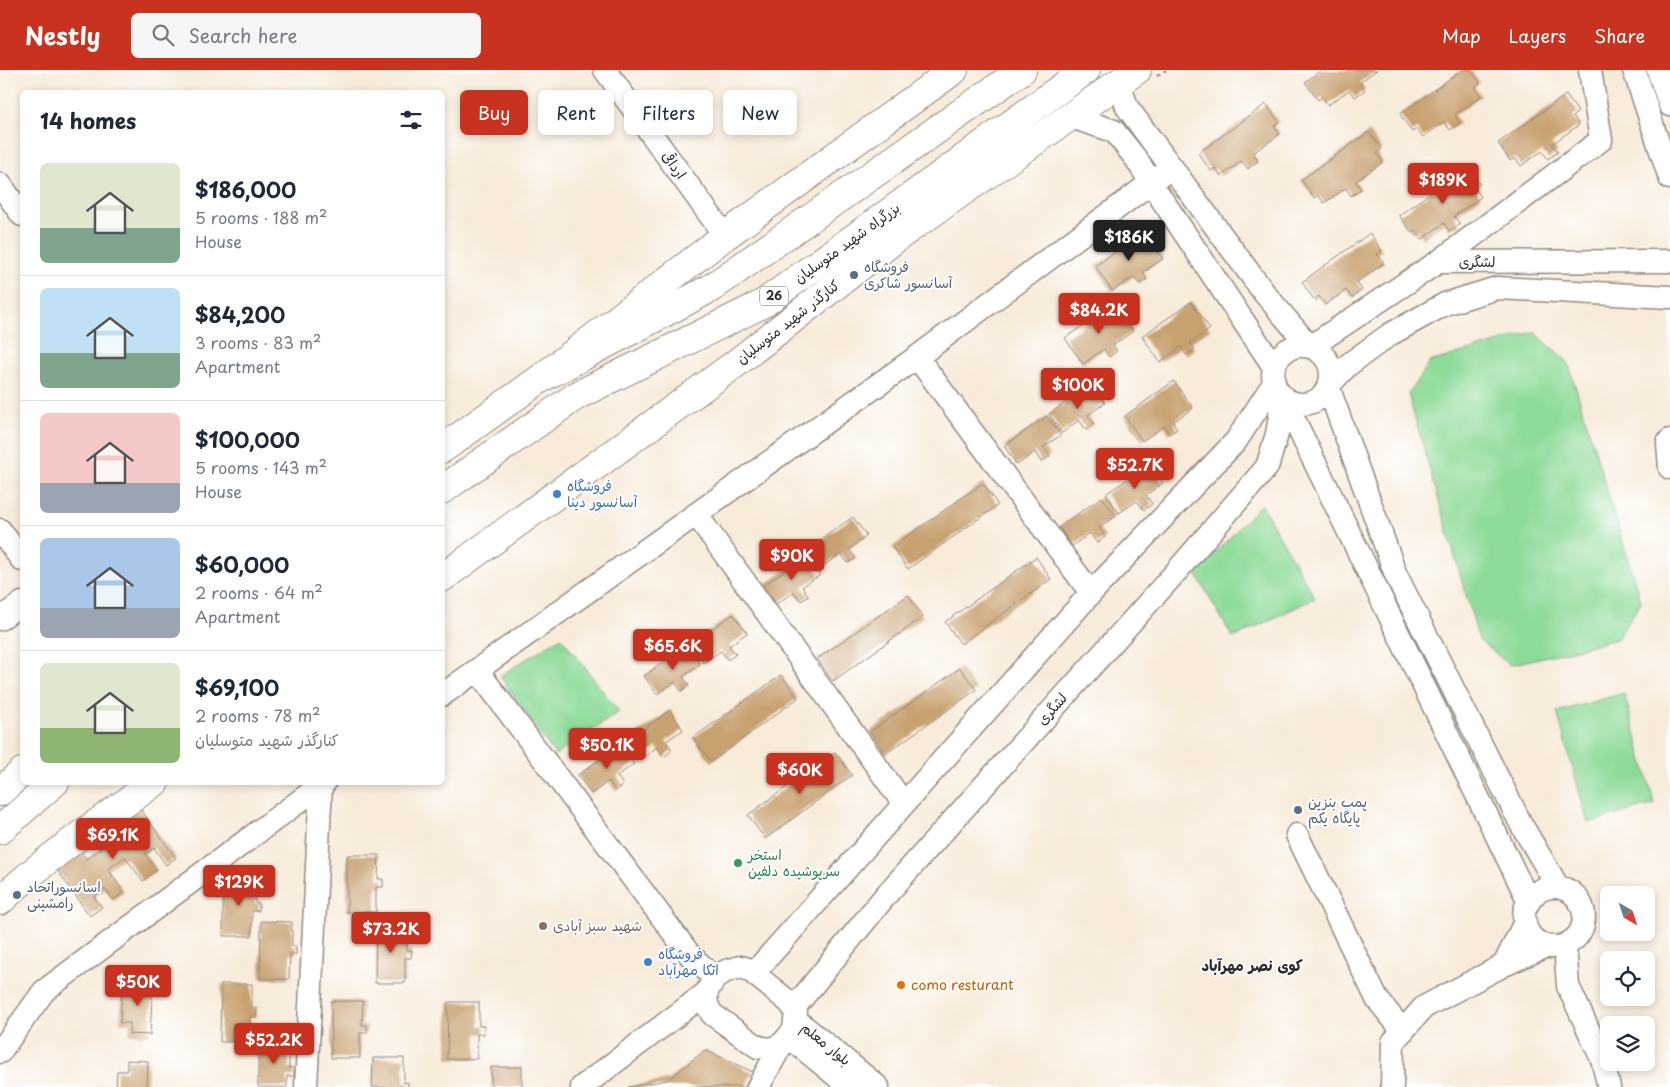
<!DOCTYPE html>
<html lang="en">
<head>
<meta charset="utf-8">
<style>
  :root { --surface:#fff; --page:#f6f6f7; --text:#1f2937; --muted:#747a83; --line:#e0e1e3; --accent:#c8321e }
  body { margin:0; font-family:"Playpen Sans","Playpen Sans Arabic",sans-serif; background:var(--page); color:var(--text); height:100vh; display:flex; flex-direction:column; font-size:19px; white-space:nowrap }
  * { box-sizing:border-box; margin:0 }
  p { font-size:16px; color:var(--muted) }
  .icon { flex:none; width:28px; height:28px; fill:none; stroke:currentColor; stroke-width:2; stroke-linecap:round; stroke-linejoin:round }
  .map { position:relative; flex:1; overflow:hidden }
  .sheet { position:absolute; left:20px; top:20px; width:425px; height:695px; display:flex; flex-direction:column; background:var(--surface); border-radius:8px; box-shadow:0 2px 8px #0003 }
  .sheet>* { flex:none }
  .top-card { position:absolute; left:460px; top:20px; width:475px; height:45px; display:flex; gap:10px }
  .needle { width:32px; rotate:141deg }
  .tools { position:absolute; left:1600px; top:816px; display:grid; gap:10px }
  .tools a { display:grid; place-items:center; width:55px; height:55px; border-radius:8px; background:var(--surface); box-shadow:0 2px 8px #0003; font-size:25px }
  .price { position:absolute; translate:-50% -42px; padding:0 11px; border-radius:5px; background:var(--accent); color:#fff; font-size:16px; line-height:32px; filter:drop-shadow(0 1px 2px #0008) }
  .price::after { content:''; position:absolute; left:50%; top:30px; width:15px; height:11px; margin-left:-8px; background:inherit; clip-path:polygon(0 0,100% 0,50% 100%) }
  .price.active { background:#222; color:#fff }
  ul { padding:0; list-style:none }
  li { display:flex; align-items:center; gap:15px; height:125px; padding:0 20px }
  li+li { border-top:1px solid var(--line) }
  li span { display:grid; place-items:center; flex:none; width:140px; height:100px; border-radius:8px; color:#555 }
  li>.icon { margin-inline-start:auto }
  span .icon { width:60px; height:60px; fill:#fffc; stroke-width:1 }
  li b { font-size:21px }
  h2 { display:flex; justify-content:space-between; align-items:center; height:60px; padding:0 20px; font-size:21px }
  .tag { padding:0 18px; border-radius:8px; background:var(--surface); box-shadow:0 2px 8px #0003; font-size:18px; line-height:45px }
  .tag.active { background:var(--accent); color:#fff }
  header { display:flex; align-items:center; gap:30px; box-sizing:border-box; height:70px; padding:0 25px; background:var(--accent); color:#fff }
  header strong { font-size:24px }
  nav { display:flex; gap:28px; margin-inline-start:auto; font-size:18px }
  .search { width:350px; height:45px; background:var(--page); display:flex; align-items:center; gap:12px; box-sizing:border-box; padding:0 18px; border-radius:8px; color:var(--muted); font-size:19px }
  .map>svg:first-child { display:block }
  .green { fill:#8edb99; stroke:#5c8362 }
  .building { fill:#c8a16f }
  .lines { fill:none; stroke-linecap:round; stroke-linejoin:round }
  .minor-casing { stroke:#928b82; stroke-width:25 }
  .major-casing { stroke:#928b82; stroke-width:30 }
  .highway-casing { stroke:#928b82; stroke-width:30 }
  .path { stroke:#928b82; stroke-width:2.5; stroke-dasharray:4 4; stroke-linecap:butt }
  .minor { stroke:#fff; stroke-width:22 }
  .major { stroke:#fff; stroke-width:28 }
  .highway { stroke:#fff; stroke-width:28 }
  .service-dot { fill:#5c6f8a; stroke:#fff; stroke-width:2 }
  .shop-dot { fill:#3f7fe0; stroke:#fff; stroke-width:2 }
  .leisure-dot { fill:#2e9e5b; stroke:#fff; stroke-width:2 }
  .education-dot { fill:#8d6e63; stroke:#fff; stroke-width:2 }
  .food-dot { fill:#e8710a; stroke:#fff; stroke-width:2 }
  .labels { text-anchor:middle; stroke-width:4; stroke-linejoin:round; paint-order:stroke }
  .shield { fill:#fff; stroke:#6b6b6b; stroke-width:1 }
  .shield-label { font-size:12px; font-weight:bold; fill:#2b2b2b }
  .street-label { font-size:14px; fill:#2b2b2b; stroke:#fff }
  .service-label { font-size:14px; fill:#4e5e75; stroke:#fff; text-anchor:start }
  .shop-label { font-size:14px; fill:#366cbe; stroke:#fff; text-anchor:start }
  .leisure-label { font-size:14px; fill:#27864d; stroke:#fff; text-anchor:start }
  .education-label { font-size:14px; fill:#785e54; stroke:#fff; text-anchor:start }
  .food-label { font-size:14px; fill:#c56008; stroke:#fff; text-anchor:start }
  .neighbourhood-label { font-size:15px; font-weight:bold; fill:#2b2b2b; stroke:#fff }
</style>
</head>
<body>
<header>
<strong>Nestly</strong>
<div class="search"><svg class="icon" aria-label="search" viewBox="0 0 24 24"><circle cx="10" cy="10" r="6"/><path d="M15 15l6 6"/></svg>Search here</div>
<nav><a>Map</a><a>Layers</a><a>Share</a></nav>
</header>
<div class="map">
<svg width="1670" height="1017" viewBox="0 0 1670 1017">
  <rect width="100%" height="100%" fill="#fff"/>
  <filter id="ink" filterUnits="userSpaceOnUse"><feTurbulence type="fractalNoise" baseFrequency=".02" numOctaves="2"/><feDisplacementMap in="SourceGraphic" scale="10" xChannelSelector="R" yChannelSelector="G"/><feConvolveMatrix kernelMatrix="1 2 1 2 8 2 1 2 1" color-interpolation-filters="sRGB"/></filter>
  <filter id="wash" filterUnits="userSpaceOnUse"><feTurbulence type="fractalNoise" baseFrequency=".0096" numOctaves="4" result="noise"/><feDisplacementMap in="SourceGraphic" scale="20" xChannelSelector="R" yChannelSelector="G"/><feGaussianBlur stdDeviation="1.12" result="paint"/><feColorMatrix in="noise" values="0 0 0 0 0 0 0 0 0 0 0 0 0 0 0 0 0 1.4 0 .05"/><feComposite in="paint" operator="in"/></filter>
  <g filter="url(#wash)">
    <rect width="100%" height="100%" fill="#f8ebd9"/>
    <path class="green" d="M1534,262L1568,292L1641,532L1617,569L1510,595L1479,570L1408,324L1430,292Z
      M1261,434L1315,528L1233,568L1196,504Z
      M561,567L619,642L555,685L500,606Z
      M1624,623L1655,734L1588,753L1557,642Z"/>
    <g id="blocks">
      <path class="building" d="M1321,0H1377L1360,12L1365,20L1355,27L1349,20L1328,35L1322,27L1318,30L1305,12Z
        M1462,0H1471L1480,13L1475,17L1481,26L1455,45L1460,53L1450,60L1444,52L1423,67L1417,59L1412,62L1400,44Z
        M1566,25L1578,42L1573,46L1579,55L1552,74L1558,82L1548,89L1542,81L1521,96L1515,88L1510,91L1498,73Z
        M1266,34L1279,52L1274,56L1280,64L1253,83L1258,91L1248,99L1242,91L1221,106L1215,98L1211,101L1198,83Z
        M1369,62L1382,79L1377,83L1383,92L1356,111L1361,119L1351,126L1346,118L1324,133L1318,125L1314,128L1301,110Z
        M1467,97L1480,114L1475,118L1481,127L1454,146L1460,154L1449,161L1444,153L1422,169L1417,160L1412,163L1399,145Z
        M1144,162L1163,189L1143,202L1147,209L1139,214L1134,207L1112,221L1095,196Z
        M1370,163L1382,181L1377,184L1384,193L1357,212L1362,220L1352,228L1346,220L1325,235L1319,226L1314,230L1302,212Z
        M1191,232L1210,259L1190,273L1195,279L1186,285L1181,277L1160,292L1142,266Z
        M1114,235L1133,261L1113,275L1117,281L1109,287L1104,279L1083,294L1065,268Z
        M1174,311L1193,338L1173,352L1177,359L1169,364L1164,356L1142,371L1125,346Z
        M1092,314L1105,333L1088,345L1094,354L1086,360L1079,350L1062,363L1049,344Z
        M1047,346L1061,365L1043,377L1050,386L1041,392L1035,382L1017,395L1004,376Z
        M1149,394L1163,413L1146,425L1152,434L1144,440L1137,431L1119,443L1106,424Z
        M983,413L998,435L908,499L892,477Z
        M1102,427L1116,446L1099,458L1105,467L1097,473L1090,463L1072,476L1059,457Z
        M853,447L867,466L849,479L856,488L848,493L841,484L823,496L810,477Z
        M806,485L820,505L802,517L809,526L801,531L794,522L776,534L763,516Z
        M1036,487L1051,509L961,574L945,552Z
        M908,525L923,547L833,611L817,589Z
        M733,544L747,563L729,576L736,584L728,590L721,581L703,593L690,574Z
        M687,575L700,594L683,607L689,615L681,621L675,612L657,624L644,606Z
        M960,598L976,620L885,684L870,662Z
        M781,605L798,628L711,692L693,668Z
        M670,640L683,660L666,671L672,680L664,687L657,677L640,690L627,671Z
        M621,674L634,694L617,706L623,715L615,721L609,711L591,724L578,705Z
        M835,682L852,705L765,769L748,745Z
        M136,733L176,788L166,795L154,778L145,784L157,800L143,811L125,787L108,799L124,822L113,830L105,819L94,827L102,837L90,846L53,794L77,776L86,789L124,762L114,749Z
        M347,785H379L378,809H383V817H376V842H347Z
        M223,808L255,809V833H259V841H252V866H223Z
        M261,851L292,852V876H296V884H290L289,909H260Z
        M376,856H407V880H412L411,888H405V913H375Z
        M132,909L153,910L150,965L129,964L130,953H120L122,919L131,920Z
        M221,914H252V938H257L256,947H250V972H220Z
        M331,931H363L362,955H367V963H360V988H331Z
        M448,932H479V956H484V964H477V989H447Z
        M258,974H289V998H294V1006H287V1017H258Z
        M705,980L753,1002L745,1017H628L668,1010Z
        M373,988H404V1013L408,1012V1017H372Z
        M127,990L148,991L147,1017H116L117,1001H127Z
        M491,997H522V1017H491Z"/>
    </g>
  </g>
  <g filter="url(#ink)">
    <use href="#blocks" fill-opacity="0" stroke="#928b82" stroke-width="1"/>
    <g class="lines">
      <g class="minor-casing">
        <path id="minor" d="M605,0L725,166
          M1634,0L1670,108
          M1658,0L1670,35
          M1119,13L1127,37L1265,224L1310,277L1438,192L1670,191
          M1071,47L1114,61L1137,90L1151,113L1274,297
          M0,114L22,145
          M1438,192L1601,70L1590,0
          M1273 305a29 29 0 1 1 58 0a29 29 0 1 1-58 0Z
          M917,287L1091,523
          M1283,327L1529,832
          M1670,370L1668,373L1670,398
          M696,444L904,734
          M0,460L22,490
          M0,549L22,533
          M477,600L690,885L715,908
          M442,625L917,287L1172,97
          M1297,765L1377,929L1403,961
          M1558,817L1521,754L1396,505L1328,316L1348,295L1389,265L1445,234L1497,218L1670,227
          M1524 847a30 30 0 1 1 60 0a30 30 0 1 1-60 0Z
          M1525,852L1504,895L1546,876
          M1565,875L1568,916L1602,989L1609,1017
          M740,897L748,899L789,932L796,941L794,960L782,974L771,979L758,977L712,944L707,935L706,923L715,908L726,901Z
          M754,903L1091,523L1236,371L1274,313
          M794,938L886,825L1175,503L1267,397L1277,364L1283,327
          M796,950L878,1017
          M789,967L850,1017
          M0,982L44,921L325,712
          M306,1017L321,715
          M582,1017L706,923
          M758,1017L782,974
          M1392,1017L1393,972L1424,937L1504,895"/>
      </g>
      <g class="major-casing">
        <path id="major" d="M442,379L540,309L725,166L954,0
          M442,508L735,294L899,166L1137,0
          M0,722L22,702
          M0,831C48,786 101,750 155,712"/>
      </g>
      <g class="highway-casing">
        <path id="highway" d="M540,309L711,218L1022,0
          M442,420L576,326L764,233L1086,0
          M0,760L55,712"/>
      </g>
      <path class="path" d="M1157,6L1166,0"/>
      <use href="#minor" class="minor"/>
      <use href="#major" class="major"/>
      <use href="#highway" class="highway"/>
    </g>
  </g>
  <g class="service-dot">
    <circle cx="854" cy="205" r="5"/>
    <circle cx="1298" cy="740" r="5"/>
    <circle cx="17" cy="825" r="5"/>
  </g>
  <g class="shop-dot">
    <circle cx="557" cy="424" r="5"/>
    <circle cx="648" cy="892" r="5"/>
  </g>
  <circle class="leisure-dot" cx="738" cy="793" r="5"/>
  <circle class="education-dot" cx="543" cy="856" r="5"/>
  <circle class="food-dot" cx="901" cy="915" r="5"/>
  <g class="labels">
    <rect class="shield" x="760" y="216.5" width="28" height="19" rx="4"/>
    <g class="shield-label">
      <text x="774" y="230">26</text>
    </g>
    <g class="street-label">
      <text transform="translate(674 95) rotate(54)" y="5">ارداقی</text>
      <text transform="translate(847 173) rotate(-36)" y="5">بزرگراه شهید متوسلیان</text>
      <text x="1477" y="197">لشگری</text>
      <text transform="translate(788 252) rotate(-38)" y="5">کنارگذر شهید متوسلیان</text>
      <text transform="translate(1052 639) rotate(-48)" y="5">لشگری</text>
      <text transform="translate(826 974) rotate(39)" y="5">بلوار معلم</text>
    </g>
    <g class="service-label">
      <text x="864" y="202">فروشگاه<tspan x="864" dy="16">آسانسور شاکری</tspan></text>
      <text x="1308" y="737">پمپ بنزين<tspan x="1308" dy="16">پايگاه يكم</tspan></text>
      <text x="27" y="822">اسانسوراتحاد<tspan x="27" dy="16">رامشینی</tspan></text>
    </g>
    <g class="shop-label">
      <text x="567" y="421">فروشگاه<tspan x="567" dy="16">آسانسور دینا</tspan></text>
      <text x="658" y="889">فروشگاه<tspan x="658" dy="16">اتکا مهرآباد</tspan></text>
    </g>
    <g class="leisure-label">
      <text x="748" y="790">استخر<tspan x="748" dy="16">سرپوشیده دلفین</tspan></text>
    </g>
    <g class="education-label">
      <text x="553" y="861">شهید سبز آبادی</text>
    </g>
    <g class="food-label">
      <text x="911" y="920">como resturant</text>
    </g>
    <g class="neighbourhood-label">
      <text x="1252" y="901">کوی نصر مهرآباد</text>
    </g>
  </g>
</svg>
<div class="tools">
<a><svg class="needle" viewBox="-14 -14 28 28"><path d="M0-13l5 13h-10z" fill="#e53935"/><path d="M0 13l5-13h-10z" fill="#747a83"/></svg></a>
<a><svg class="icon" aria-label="locate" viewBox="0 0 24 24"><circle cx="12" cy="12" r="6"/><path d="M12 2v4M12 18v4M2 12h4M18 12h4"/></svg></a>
<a><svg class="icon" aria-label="layers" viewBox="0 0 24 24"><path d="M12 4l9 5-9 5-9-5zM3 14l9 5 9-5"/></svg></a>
</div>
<b class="price" style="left:1443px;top:135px">$189K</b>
<b class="price active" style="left:1129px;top:192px">$186K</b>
<b class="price" style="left:1099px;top:265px">$84.2K</b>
<b class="price" style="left:1078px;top:340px">$100K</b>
<b class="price" style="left:1135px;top:420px">$52.7K</b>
<b class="price" style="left:792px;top:511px">$90K</b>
<b class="price" style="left:673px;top:601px">$65.6K</b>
<b class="price" style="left:607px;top:700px">$50.1K</b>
<b class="price" style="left:800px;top:725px">$60K</b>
<b class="price" style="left:113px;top:790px">$69.1K</b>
<b class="price" style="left:239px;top:837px">$129K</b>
<b class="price" style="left:391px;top:884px">$73.2K</b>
<b class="price" style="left:138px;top:937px">$50K</b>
<b class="price" style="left:274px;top:995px">$52.2K</b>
<div class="top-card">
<a class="tag active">Buy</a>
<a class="tag">Rent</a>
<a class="tag">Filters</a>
<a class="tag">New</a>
</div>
<section class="sheet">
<h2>14 homes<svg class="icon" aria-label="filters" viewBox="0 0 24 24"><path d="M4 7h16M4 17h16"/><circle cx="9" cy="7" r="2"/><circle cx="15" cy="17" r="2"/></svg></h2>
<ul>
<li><span style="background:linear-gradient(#dfe7d0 65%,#7fa58c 0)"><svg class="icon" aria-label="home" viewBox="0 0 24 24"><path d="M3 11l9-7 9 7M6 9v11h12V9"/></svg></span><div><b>$186,000</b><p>5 rooms · 188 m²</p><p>House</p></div></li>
<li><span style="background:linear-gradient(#bfe0f5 65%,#7fa58c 0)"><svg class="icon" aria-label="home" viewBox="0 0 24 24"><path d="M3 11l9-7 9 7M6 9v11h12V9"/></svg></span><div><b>$84,200</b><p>3 rooms · 83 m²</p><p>Apartment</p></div></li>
<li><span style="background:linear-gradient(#f6c9c9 70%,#9aa5b1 0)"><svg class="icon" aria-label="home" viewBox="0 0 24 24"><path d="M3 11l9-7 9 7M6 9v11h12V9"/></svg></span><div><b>$100,000</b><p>5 rooms · 143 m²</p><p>House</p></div></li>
<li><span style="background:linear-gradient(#a9c7e8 70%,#9aa5b1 0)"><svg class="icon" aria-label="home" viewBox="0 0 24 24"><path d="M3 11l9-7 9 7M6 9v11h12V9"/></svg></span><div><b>$60,000</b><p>2 rooms · 64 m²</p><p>Apartment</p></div></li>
<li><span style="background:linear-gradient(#dfe7d0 65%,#8fb573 0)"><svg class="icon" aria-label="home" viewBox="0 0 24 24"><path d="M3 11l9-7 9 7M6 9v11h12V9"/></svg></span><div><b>$69,100</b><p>2 rooms · 78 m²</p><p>کنارگذر شهید متوسلیان</p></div></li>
</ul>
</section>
</div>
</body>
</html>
